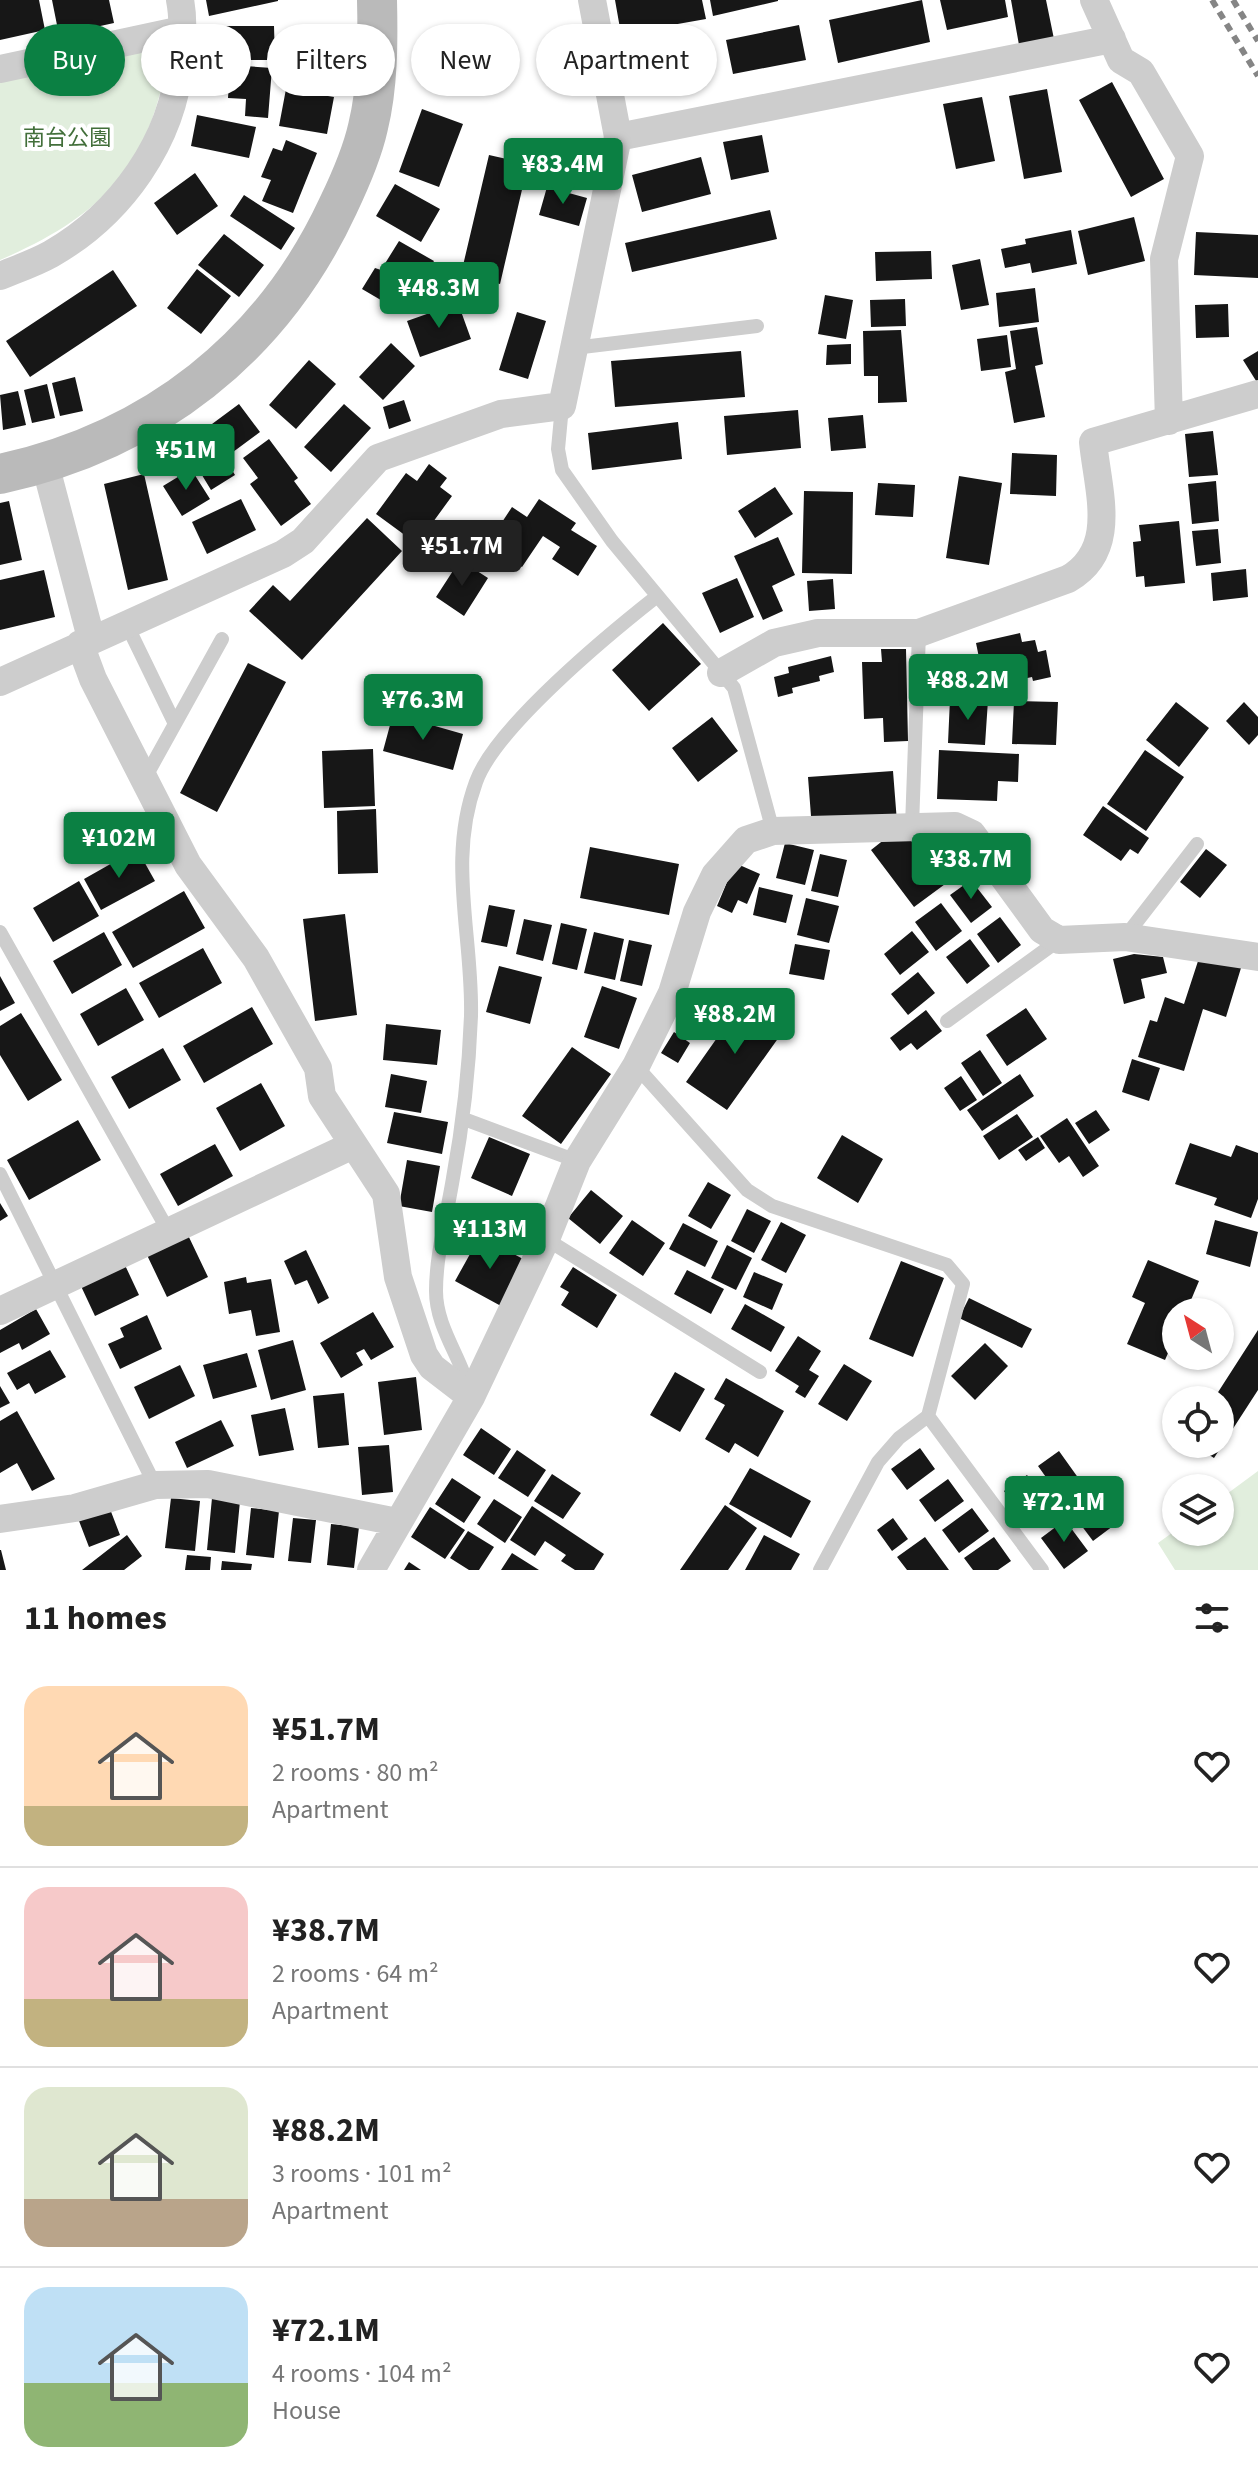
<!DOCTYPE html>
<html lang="en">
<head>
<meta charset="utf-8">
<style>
  :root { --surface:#fff; --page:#f2f2f2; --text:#222; --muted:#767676; --line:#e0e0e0; --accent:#0b8043 }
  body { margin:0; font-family:"Source Sans 3","Noto Sans JP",sans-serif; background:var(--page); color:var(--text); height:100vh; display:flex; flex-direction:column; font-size:30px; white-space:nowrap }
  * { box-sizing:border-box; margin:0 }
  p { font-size:26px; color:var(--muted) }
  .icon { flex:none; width:44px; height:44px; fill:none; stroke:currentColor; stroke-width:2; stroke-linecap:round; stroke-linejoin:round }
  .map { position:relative; height:1570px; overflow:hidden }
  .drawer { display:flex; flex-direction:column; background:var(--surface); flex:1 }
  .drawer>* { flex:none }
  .top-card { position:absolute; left:24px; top:24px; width:800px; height:72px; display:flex; gap:16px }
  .needle { width:52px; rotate:324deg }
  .fabs { position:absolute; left:1162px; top:1298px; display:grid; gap:16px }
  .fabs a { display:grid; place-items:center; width:72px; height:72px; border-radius:50%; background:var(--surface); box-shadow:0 2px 6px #0004; font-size:40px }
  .price { position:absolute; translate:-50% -68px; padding:0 18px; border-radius:8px; background:var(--accent); color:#fff; font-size:26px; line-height:52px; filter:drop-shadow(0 2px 4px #0008) }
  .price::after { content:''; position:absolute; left:50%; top:48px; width:24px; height:18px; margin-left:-12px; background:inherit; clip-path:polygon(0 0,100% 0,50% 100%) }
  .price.selected { background:#222; color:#fff }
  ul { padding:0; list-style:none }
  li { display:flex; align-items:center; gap:24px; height:200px; padding:0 24px }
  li+li { border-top:2px solid var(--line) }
  li span { display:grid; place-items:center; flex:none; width:224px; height:160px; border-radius:24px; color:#555 }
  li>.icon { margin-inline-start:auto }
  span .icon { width:96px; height:96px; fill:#fffc; stroke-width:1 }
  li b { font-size:34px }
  h2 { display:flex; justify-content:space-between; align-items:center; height:96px; padding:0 24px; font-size:34px }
  .pill { padding:0 28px; border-radius:36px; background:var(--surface); box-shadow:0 2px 6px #0004; font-size:28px; line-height:72px }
  .pill.selected { background:var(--accent); color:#fff }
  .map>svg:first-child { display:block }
  .green { fill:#e1eedd }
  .building { fill:#171717 }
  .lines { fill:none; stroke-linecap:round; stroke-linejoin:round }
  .lane { stroke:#cdcdcd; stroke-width:14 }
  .street { stroke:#cdcdcd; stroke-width:28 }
  .secondary { stroke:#bababa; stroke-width:40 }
  .rail { stroke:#858585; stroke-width:6; stroke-dasharray:8 6; stroke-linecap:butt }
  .labels { text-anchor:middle; stroke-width:8; stroke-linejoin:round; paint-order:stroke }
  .park-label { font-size:22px; fill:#426f3a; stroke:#fff }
</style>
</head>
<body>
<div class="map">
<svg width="1258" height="1570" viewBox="0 0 1258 1570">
  <rect width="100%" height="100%" fill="#fff"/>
  <path class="green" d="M157,48L168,54C151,166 102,216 0,260V79Z
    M1258,1471V1570H1175L1158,1543L1176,1530L1220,1532V1499Z"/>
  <path class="building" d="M0,0H39L45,30L0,40Z
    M52,0H109L114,23L59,35Z
    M206,0H278V1L209,16Z
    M615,0H702L706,19L621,34Z
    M710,0H778V1L713,16Z
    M922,0L930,42L838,63L829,20Z
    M940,0H1005L1008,17L947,30Z
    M1011,0H1046L1054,39L1019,45Z
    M799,25L806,60L733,74L726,40Z
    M221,26H274L275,60H221Z
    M702,38L709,77L638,92L630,53Z
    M492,43L493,81H428L427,44Z
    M230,65L272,68L268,118L245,116L246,99L228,98Z
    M1112,82L1164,179L1131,197L1079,100Z
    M286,89L334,97L327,134L279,126Z
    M1047,89L1062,172L1024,179L1009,96Z
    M982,97L995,161L956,169L943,104Z
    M422,109L463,124L439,187L399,172Z
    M197,115L256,127L249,158L191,146Z
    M762,135L769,172L731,180L723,142Z
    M286,140L317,153L293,213L262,201L271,180L261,177L273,148L282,151Z
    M489,155L528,164L500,284L461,274Z
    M701,157L711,194L642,212L632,175Z
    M195,173L218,206L177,235L154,203Z
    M395,184L440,209L421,242L376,216Z
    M547,187L587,198L579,226L539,215Z
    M244,195L295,228L281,250L230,216Z
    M770,210L777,239L632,272L625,243Z
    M1134,217L1145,261L1088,275L1078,231Z
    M1071,230L1077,264L1032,273L1030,263L1005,268L1001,249L1026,244L1025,239Z
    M1196,232L1258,235V278L1194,275Z
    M224,234L264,265L239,297L198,265Z
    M399,241L434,261L403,313L362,289L375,268L381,270Z
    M931,251L932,279L876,281L875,252Z
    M980,259L989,305L961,310L952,265Z
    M197,269L231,296L201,334L167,308Z
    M113,270L137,306L30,377L6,341Z
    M1035,288L1039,322L999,327L996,293Z
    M825,295L853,300L846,339L818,334Z
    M905,299L906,326L871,327L870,300Z
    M458,303L471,339L420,357L407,321Z
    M1228,304L1229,337L1196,338L1195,305Z
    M517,312L546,321L528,379L499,370Z
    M1037,327L1043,364L1035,366L1045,417L1014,423L1005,372L1016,369L1010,331Z
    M901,330L907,402L878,403V376H864L863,331Z
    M1007,335L1011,367L981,371L977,339Z
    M391,343L415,366L383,400L359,377Z
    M851,344V364L826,365L827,345Z
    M741,351L745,397L615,407L611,361Z
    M1258,351V384L1243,360Z
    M309,360L336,384L296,429L269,405Z
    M75,377L83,411L60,416L52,383Z
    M47,384L55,418L32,423L24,390Z
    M18,391L26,425L3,430L0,395Z
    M404,400L411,421L389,429L383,407Z
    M239,404L260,432L233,452L212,424Z
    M344,404L371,428L331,472L304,447Z
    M798,410L801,448L727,455L724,416Z
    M863,415L866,448L831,451L828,418Z
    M678,422L682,459L592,470L588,433Z
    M1213,431L1218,475L1189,477L1185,434Z
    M201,438L209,451L218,446L235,475L211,490L185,447Z
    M269,439L298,478L294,481L311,504L281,526L250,484L258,478L243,458Z
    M1012,453L1057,455L1056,496L1010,494Z
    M429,464L447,478L440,487L452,496L417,544L376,514L406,473L417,481Z
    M191,469L210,499L182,516L163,486Z
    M144,474L168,580L128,590L104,484Z
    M959,476L1002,483L989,565L946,558Z
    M1216,481L1219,521L1192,524L1188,484Z
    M878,483L915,485L913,517L875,515Z
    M775,487L793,514L755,538L738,511Z
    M804,491L853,492L852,574L802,573Z
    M241,499L256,530L207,554L192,522Z
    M539,499L576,523L571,530L597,546L578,576L552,559L560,547L543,536L522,567L487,545L512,507L527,517Z
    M9,501L22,560L0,565V503Z
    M367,518L402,551L302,660L249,611L273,585L290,601Z
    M1179,521L1185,583L1145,587L1144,576L1136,577L1133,542L1141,541L1139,525Z
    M1218,529L1221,563L1196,566L1192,531Z
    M778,537L795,575L772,586L783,611L763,620L734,556Z
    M460,560L488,578L464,616L436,597Z
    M1246,569L1248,597L1213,601L1211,573Z
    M44,570L55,617L0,630V580Z
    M737,578L754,617L720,633L702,593Z
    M833,579L835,609L809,611L807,581Z
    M663,623L701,664L649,711L612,670Z
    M1020,633L1022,642L1035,640L1038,652L1046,650L1051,677L1033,681L1032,677L985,687L976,643Z
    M881,649H906L908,741L884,742L883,718L864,719L862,662H882Z
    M831,656L834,672L819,676L820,681L792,688L793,693L778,697L774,677L789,673L788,667Z
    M951,657H975V686H951Z
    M248,663L286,682L217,812L180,793Z
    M950,699L988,700L985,745L948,743Z
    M1014,701L1058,702L1056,745L1012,744Z
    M1176,702L1209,728L1179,767L1146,740Z
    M1244,702L1258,717V735L1249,745L1226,721Z
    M393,714L463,734L453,770L383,751Z
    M712,717L738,751L698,782L672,748Z
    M373,749L375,806L324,808L322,751Z
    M939,750L1019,754L1018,782L998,781L997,801L937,799Z
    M1145,750L1184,777L1146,831L1107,804Z
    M893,771L897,822L812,829L808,777Z
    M1103,806L1149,838L1138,854L1130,849L1121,861L1083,835Z
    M376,809L378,873L338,874L337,811Z
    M890,835H907L920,853L932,844L956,876L914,907L871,850Z
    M785,843L814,850L805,885L776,878Z
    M590,847L679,864L669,915L580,898Z
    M137,849L155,881L101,910L84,879Z
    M1206,849L1227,865L1200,898L1180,882Z
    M820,854L847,860L838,897L811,891Z
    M735,863L760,874L747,904L738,900L732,913L717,906Z
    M971,880L992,907L971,923L950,895Z
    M79,881L99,916L53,942L33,908Z
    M759,887L793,895L786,923L753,915Z
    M184,891L205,928L133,968L112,932Z
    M806,898L839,906L829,943L797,935Z
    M941,903L962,931L936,951L915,922Z
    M489,905L515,910L507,947L481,942Z
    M345,914L357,1015L315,1021L303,919Z
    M1000,917L1021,945L998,963L977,934Z
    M524,919L552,925L543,961L516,954Z
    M561,923L587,929L577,970L552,964Z
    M912,931L929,952L900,975L884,954Z
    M104,932L122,965L72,994L53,961Z
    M594,932L624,939L615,980L584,973Z
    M970,939L990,966L967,984L946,957Z
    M629,940L652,945L642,986L620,981Z
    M795,944L830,950L824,980L789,974Z
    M203,948L222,983L159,1018L139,983Z
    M1134,954L1163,957L1167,973L1141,979L1145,998L1124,1004L1113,959Z
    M1200,955L1241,968L1226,1017L1203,1009L1184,1071L1138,1057L1150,1020L1157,1022L1165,997L1184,1004Z
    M499,966L542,977L530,1024L486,1012Z
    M918,972L935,993L908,1015L891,994Z
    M0,976L15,1003L0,1011Z
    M602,986L637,998L619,1049L584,1037Z
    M126,988L144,1020L98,1046L80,1014Z
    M743,1001L784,1030L727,1110L686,1082Z
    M252,1007L273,1044L204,1083L183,1046Z
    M1026,1008L1047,1039L1007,1066L986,1035Z
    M926,1010L942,1031L917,1050L911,1043L900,1051L890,1038Z
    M21,1013L62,1080L28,1101L0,1055V1026Z
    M386,1024L441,1030L437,1065L383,1060Z
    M674,1032L690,1043L678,1063L661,1053Z
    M572,1047L611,1074L561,1144L522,1116Z
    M163,1048L181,1080L129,1109L111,1077Z
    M980,1050L1002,1083L983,1096L961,1063Z
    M1132,1059L1160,1068L1149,1101L1122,1092Z
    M391,1074L427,1081L421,1113L385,1107Z
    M1020,1074L1034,1096L982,1131L967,1110Z
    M961,1076L977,1100L960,1111L944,1088Z
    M261,1083L285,1126L240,1151L216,1108Z
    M1096,1110L1110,1130L1089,1144L1075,1123Z
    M394,1112L448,1122L442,1154L387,1143Z
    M1017,1114L1033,1137L999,1160L983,1136Z
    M1067,1118L1099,1166L1083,1177L1069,1156L1059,1163L1040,1136Z
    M78,1120L101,1160L29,1200L7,1160Z
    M842,1135L883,1159L858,1203L817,1178Z
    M489,1137L530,1154L512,1196L471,1178Z
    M1038,1137L1045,1148L1026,1161L1018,1150Z
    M1190,1143L1231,1157L1236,1145L1258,1153V1199L1251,1218L1214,1205L1217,1198L1175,1184Z
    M215,1144L233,1176L178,1206L160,1174Z
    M407,1160L440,1166L432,1212L399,1206Z
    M708,1182L731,1195L711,1229L688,1216Z
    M591,1190L623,1216L600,1244L568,1218Z
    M0,1203L8,1216L0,1221Z
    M747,1209L771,1221L754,1253L731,1241Z
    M632,1220L665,1243L643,1276L609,1253Z
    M1215,1220L1258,1232L1250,1267L1206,1254Z
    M781,1222L806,1235L786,1273L761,1260Z
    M683,1223L718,1241L705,1267L669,1249Z
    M187,1233L208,1277L167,1297L146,1253Z
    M480,1236L525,1260L501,1306L455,1281Z
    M727,1245L752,1258L736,1290L711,1278Z
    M306,1250L329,1298L318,1304L307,1280L295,1285L284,1261Z
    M1148,1260L1199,1281L1186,1312H1176V1335L1165,1360L1127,1344L1145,1303L1132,1297Z
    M901,1261L944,1278L913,1357L869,1339Z
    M124,1263L139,1295L95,1316L80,1284Z
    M573,1267L617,1295L597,1328L561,1305L569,1292L560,1287Z
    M687,1270L724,1289L711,1314L674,1294Z
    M754,1272L783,1284L772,1310L743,1297Z
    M246,1277L247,1283L271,1279L280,1332L256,1336L251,1310L229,1314L224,1282Z
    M969,1298L1032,1329L1022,1348L959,1318Z
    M745,1304L785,1327L771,1352L731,1329Z
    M36,1309L50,1334L22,1350L19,1343L0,1353V1330Z
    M373,1312L394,1347L371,1360L364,1349L356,1353L363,1365L341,1378L320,1343Z
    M147,1315L162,1349L120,1369L108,1344L124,1337L120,1328Z
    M1258,1330V1390L1214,1458L1192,1444H1220V1400H1213Z
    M798,1336L821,1351L809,1370L819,1376L805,1398L795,1392L799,1386L775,1371Z
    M293,1340L306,1390L271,1400L258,1350Z
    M985,1343L1008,1366L975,1400L951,1376Z
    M50,1350L66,1377L35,1394L29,1383L17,1390L7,1373Z
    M247,1353L257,1387L213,1399L203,1365Z
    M844,1364L872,1381L847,1421L818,1404Z
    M180,1365L195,1396L149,1419L134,1387Z
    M675,1372L705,1389L680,1432L650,1415Z
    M416,1377L422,1430L384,1435L378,1382Z
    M726,1378L784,1411L758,1457L735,1443L729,1453L705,1439L725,1405L714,1399Z
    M0,1386L10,1403L0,1408Z
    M344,1393L349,1445L318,1448L313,1396Z
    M285,1408L294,1450L259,1456L251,1415Z
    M17,1411L55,1479L32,1491L17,1463L0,1473V1421Z
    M221,1420L234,1446L187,1468L175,1442Z
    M481,1428L511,1449L494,1475L463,1455Z
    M389,1445L393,1492L362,1495L358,1447Z
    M920,1448L935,1469L907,1490L891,1469Z
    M517,1450L546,1470L528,1497L498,1478Z
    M1059,1451L1079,1479L1058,1494L1038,1466Z
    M750,1468L811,1501L791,1538L729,1504Z
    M552,1474L581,1493L563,1519L534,1501Z
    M1027,1475L1048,1504L1025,1520L1004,1491Z
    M452,1478L481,1497L464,1523L435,1504Z
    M948,1479L964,1501L935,1522L919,1500Z
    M1090,1494L1113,1526L1093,1541L1069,1509Z
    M171,1498L200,1501L195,1551L165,1548Z
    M212,1498L240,1501L235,1553L207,1550Z
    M494,1499L522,1517L505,1543L477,1524Z
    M725,1505L757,1528L728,1570H680Z
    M532,1506L604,1554L594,1570H575L561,1561L566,1555L545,1541L535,1556L510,1540Z
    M430,1507L465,1530L445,1559L411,1537Z
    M251,1508L279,1511L274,1558L246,1555Z
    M972,1508L989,1531L959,1553L942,1530Z
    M110,1509L120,1535L89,1547L79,1521Z
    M293,1518L316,1520L311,1563L288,1561Z
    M893,1518L908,1539L892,1551L877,1530Z
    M1065,1520L1088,1551L1064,1569L1041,1538Z
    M331,1524L359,1527L354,1568L327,1565Z
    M468,1531L494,1547L479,1570H469L450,1558Z
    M127,1535L142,1556L124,1570H82Z
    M764,1535L800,1554L791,1570H745Z
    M925,1537L949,1570H907L897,1557Z
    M994,1537L1011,1561L998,1570H973L964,1558Z
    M0,1550H1L6,1570H0Z
    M512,1553L539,1570H501Z
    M187,1555L211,1557L210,1570H185Z
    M222,1561L252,1564L251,1570H221Z
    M409,1562L421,1570H404Z"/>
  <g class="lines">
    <path class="lane" d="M574,348L757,326
      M562,406L558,449L562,470L612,541L734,688L773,831
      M126,623L175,724
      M145,778L222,639
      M912,826L919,633
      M0,932L169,1232
      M1125,937L1197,844
      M947,1021L1059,940
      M636,1066L747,1190L772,1206L947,1265L963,1284L928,1416L899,1438L878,1462L820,1570
      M464,1119L577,1161
      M0,1174L155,1485
      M546,1239L760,1372
      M470,1393C462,1358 436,1328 436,1291C436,1254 447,1215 453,1178C463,1124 469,1070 471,1016C473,936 447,860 476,782C495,728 609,634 656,597
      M928,1416L1042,1570"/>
    <path class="street" d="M1094,0L1121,60L1141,72L1190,156L1164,259L1169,421
      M0,69L182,30
      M618,137L1112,39
      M0,276C17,269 35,263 51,254C121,214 173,141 180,61C182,41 184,20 180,0
      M45,464L91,638
      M80,644L93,679L188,865L256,958L318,1068L322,1096L386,1194L398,1277L424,1355L432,1367L471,1397
      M721,673L774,643L818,633H919L1068,579C1119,550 1098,492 1093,442L1258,394
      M0,682L283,554L303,541L378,458L501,414L562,406L618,137L592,0
      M0,1311L353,1145
      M0,1519L75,1508L155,1485L208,1484L397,1522
      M371,1570L471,1397L546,1239L577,1161L636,1066L672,993L697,912L715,875L746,840L773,831L955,826L972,834L1042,930L1059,940L1125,937L1258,957"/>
    <path class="secondary" d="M0,474C153,441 272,348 338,206C350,181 362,154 368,127C378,86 378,42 377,0"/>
    <path class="rail" d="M1212,0L1258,76
      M1233,0L1258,41"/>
  </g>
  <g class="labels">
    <g class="park-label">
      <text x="67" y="145">南台公園</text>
    </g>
  </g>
</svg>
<div class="fabs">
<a><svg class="needle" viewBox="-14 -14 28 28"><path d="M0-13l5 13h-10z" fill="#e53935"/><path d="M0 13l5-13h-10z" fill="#767676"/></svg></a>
<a><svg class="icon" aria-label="locate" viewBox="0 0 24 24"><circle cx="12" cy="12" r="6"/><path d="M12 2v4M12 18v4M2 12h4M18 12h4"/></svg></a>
<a><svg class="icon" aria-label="layers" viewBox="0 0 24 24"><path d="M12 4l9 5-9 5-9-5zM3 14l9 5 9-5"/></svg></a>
</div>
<b class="price" style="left:563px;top:206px">¥83.4M</b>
<b class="price" style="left:439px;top:330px">¥48.3M</b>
<b class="price" style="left:186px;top:492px">¥51M</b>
<b class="price selected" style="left:462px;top:588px">¥51.7M</b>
<b class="price" style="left:968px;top:722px">¥88.2M</b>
<b class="price" style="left:423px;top:742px">¥76.3M</b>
<b class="price" style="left:119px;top:880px">¥102M</b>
<b class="price" style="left:971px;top:901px">¥38.7M</b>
<b class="price" style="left:735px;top:1056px">¥88.2M</b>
<b class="price" style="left:490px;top:1271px">¥113M</b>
<b class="price" style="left:1064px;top:1544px">¥72.1M</b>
<div class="top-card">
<a class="pill selected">Buy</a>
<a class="pill">Rent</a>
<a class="pill">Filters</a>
<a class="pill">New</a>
<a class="pill">Apartment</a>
</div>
</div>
<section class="drawer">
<h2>11 homes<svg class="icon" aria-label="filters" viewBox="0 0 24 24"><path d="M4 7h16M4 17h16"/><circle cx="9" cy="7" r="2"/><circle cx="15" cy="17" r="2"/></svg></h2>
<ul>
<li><span style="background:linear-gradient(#ffd9b3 75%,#c2b280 0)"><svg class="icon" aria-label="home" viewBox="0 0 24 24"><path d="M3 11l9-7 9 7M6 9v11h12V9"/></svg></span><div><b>¥51.7M</b><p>2 rooms · 80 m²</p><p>Apartment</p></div><svg class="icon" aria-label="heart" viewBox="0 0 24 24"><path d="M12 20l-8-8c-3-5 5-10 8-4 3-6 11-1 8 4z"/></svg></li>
<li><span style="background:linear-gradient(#f6c9c9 70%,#c2b280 0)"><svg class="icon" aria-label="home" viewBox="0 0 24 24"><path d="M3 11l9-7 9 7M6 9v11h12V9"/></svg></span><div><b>¥38.7M</b><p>2 rooms · 64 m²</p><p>Apartment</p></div><svg class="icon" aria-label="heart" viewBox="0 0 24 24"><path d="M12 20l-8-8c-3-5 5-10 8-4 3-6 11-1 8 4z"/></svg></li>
<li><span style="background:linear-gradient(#dfe7d0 70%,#b9a48a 0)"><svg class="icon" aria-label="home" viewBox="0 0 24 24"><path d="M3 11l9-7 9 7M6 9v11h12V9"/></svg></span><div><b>¥88.2M</b><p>3 rooms · 101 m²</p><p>Apartment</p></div><svg class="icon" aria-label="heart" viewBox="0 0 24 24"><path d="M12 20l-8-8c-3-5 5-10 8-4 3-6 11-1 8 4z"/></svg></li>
<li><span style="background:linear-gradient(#bfe0f5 60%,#8fb573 0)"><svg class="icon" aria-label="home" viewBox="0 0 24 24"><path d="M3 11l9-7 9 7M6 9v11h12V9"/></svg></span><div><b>¥72.1M</b><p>4 rooms · 104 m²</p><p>House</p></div><svg class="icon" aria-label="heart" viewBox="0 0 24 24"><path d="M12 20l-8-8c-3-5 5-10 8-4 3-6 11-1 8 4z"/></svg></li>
</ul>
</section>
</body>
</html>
